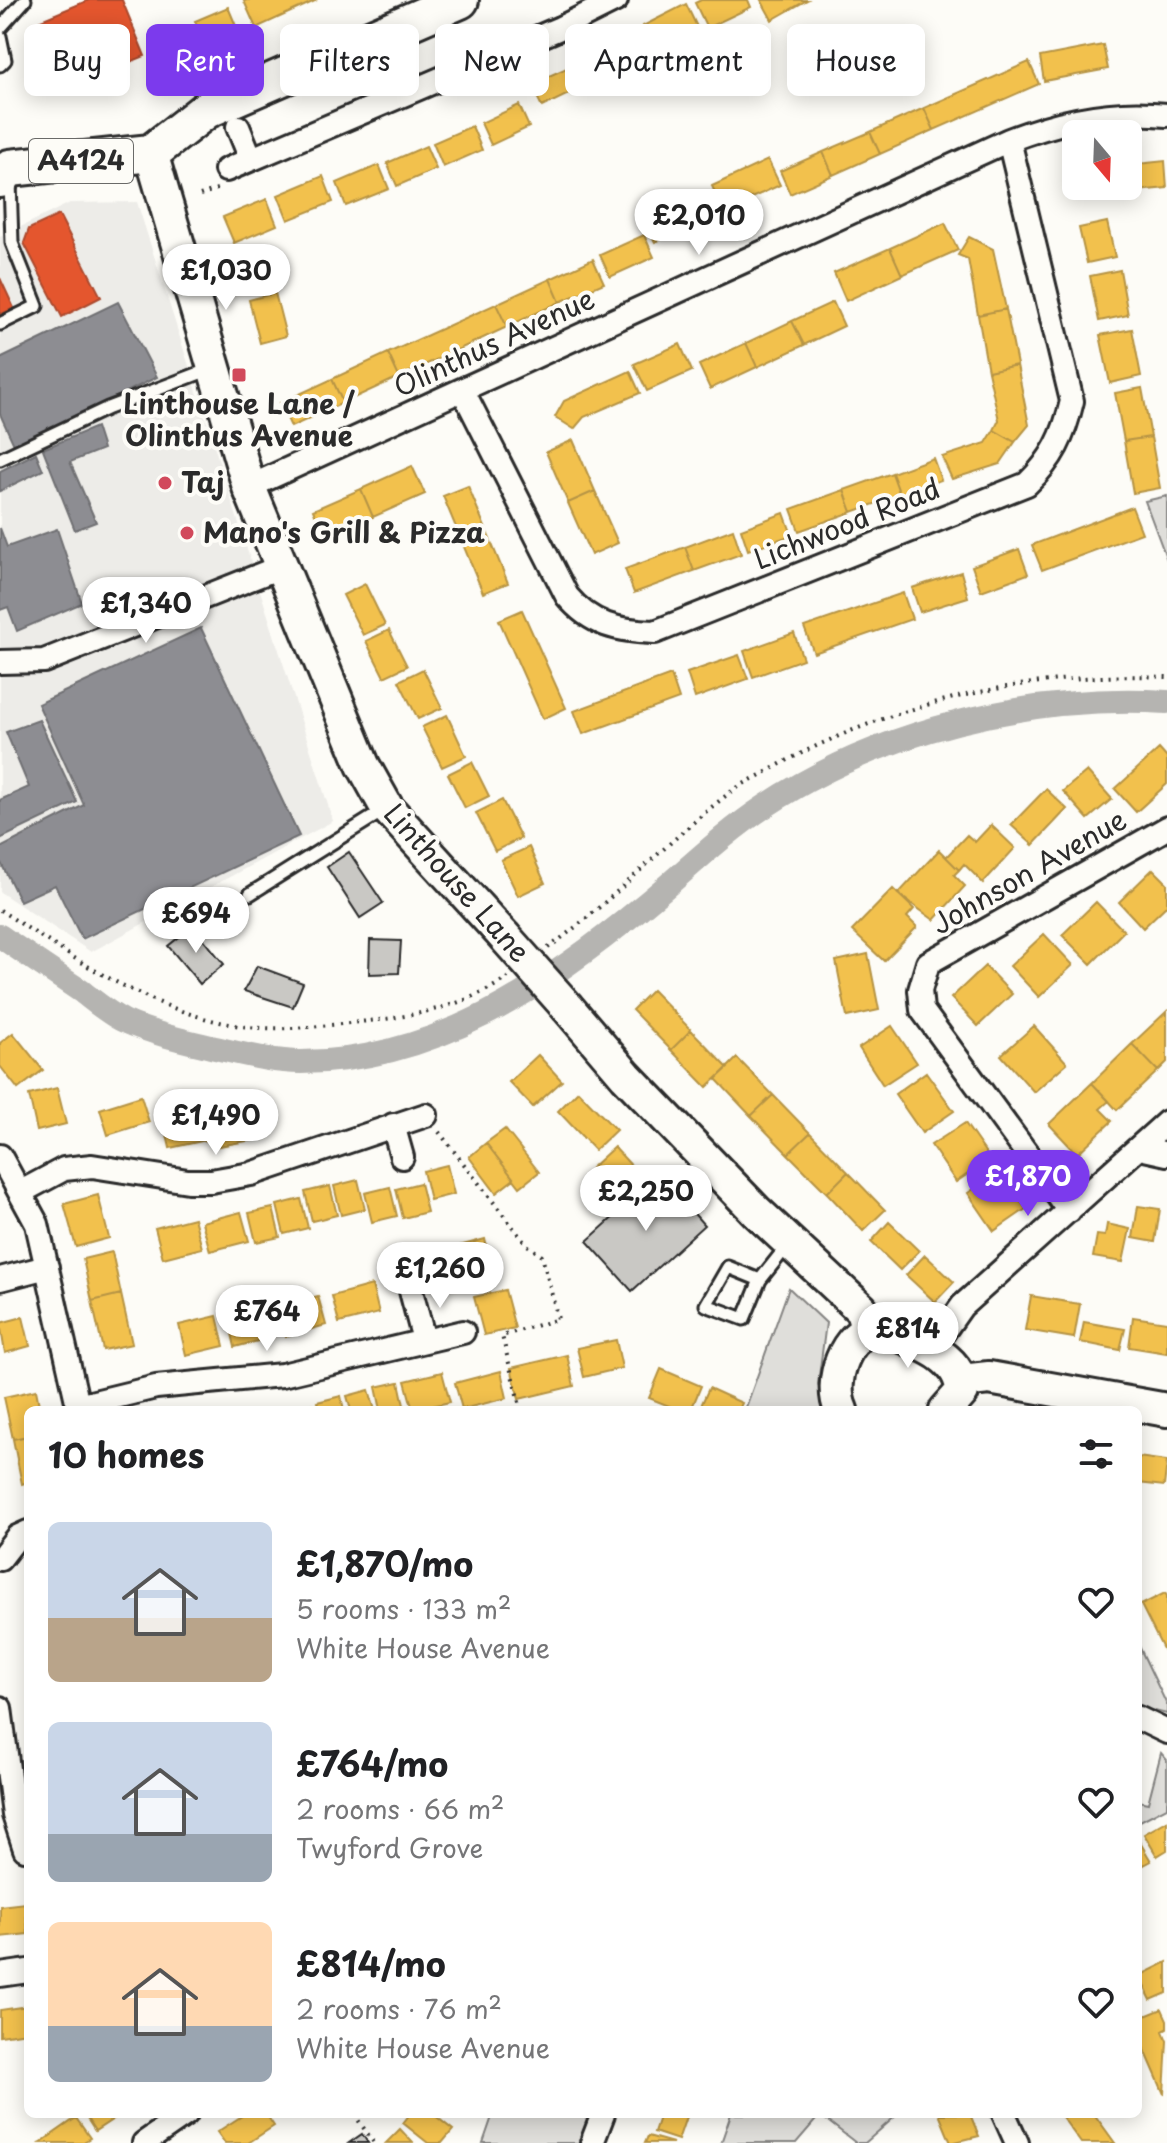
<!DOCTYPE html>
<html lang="en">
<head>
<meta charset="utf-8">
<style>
  :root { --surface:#fff; --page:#f6f6f6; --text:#202124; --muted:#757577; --accent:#7c3aed }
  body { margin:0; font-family:"Playpen Sans",sans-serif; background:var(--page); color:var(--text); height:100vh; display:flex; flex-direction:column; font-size:30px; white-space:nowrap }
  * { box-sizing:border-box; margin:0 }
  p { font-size:26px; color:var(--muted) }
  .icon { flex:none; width:44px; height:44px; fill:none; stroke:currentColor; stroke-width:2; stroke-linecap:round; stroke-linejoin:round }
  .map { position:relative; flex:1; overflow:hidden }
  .drawer { position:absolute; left:24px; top:1406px; width:1118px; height:712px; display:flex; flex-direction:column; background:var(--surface); border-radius:12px; box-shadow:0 4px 20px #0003 }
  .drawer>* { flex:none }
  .hud { position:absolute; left:24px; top:24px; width:1120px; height:72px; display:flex; gap:16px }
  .needle { width:52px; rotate:161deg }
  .buttons { position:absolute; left:1062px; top:120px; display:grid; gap:16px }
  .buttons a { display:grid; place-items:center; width:80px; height:80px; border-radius:12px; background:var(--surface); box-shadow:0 4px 20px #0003; font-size:40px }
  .price { position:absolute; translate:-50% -68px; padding:0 18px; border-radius:28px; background:#fff; color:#222; font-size:26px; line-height:52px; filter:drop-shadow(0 2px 4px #0008) }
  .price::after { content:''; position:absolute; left:50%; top:48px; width:24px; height:18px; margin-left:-12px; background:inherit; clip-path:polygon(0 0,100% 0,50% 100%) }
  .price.active { background:var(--accent); color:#fff }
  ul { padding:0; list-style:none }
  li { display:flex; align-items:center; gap:24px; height:200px; padding:0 24px }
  li span { display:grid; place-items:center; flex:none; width:224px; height:160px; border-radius:12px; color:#555 }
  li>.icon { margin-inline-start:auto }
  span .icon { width:96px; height:96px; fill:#fffc; stroke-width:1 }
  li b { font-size:34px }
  h2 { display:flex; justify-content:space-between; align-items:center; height:96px; padding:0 24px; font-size:34px }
  .pill { padding:0 28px; border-radius:12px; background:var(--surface); box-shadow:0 4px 20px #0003; font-size:28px; line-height:72px }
  .pill.active { background:var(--accent); color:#fff }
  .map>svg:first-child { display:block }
  .built { fill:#edece8 }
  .green { fill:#dfdeda; stroke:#858482; stroke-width:2 }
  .homes { fill:#f2c14e; stroke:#b69444; stroke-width:2 }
  .shops { fill:#e4572e; stroke:#ac4a2d; stroke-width:2 }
  .industry { fill:#8d8d92; stroke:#707073; stroke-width:2 }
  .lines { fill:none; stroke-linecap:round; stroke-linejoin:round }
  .canal { stroke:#b5b4b1; stroke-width:24 }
  .building { fill:#c9c8c4; stroke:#2b2b2b; stroke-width:2 }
  .lane-casing { stroke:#2b2b2b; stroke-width:17 }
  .street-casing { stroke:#2b2b2b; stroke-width:28 }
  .secondary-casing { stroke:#2b2b2b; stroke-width:38 }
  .primary-casing { stroke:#2b2b2b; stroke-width:42 }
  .path { stroke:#2b2b2b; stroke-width:4; stroke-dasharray:2 6; stroke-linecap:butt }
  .lane { stroke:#fdfcf7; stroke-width:11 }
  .street { stroke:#fdfcf7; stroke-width:22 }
  .secondary { stroke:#fdfcf7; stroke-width:32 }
  .primary { stroke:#fdfcf7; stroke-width:36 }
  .secondary-bridge-casing { stroke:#2b2b2b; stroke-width:38; stroke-linecap:butt }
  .secondary-bridge { stroke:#fdfcf7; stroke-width:32 }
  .poi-dot { fill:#d1495b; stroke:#fdfcf7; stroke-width:3 }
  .labels { text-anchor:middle; stroke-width:8; stroke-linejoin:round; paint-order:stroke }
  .shield { fill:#fdfcf7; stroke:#6a6a68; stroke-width:2 }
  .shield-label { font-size:26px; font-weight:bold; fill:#2b2b2b }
  .street-label { font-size:28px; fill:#2b2b2b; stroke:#fdfcf7 }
  .poi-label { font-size:28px; font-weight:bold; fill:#2b2b2b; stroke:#fdfcf7; text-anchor:start }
</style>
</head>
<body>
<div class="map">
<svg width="1167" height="2143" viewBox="0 0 1167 2143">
  <rect width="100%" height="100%" fill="#fdfcf7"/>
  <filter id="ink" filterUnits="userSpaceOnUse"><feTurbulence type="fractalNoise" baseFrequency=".0125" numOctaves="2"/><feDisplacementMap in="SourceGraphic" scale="16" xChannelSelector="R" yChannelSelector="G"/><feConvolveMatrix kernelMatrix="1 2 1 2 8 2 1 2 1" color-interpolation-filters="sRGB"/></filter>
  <g filter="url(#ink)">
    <path class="built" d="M137,202L333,821L91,952L0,892V237L70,203Z"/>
    <path class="green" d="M1167,496V560L1145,501Z
      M789,1288L826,1323L818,1384L825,1410H745Z
      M1138,1644L1167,1705V1714L1138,1707Z
      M1161,1753L1167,1760V1807L1138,1822V1801L1148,1803Z
      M493,2114H593L583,2143H483Z
      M731,2114H898L865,2143H856L820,2115L796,2143H721Z"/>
    <path class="homes" d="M247,0H317L256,28L244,1Z
      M701,0H748L751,7L707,28L695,3Z
      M761,0H807L772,20Z
      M686,4L699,31L656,53L643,26Z
      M228,7L239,33L206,48L195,21Z
      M624,38L636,62L590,83L579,58Z
      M1103,45L1108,69L1044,81L1040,57Z
      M1029,62L1039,84L934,130L924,108Z
      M571,66L581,88L542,107L531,84Z
      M519,105L529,127L491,145L481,123Z
      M924,108L934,130L880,154L870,132Z
      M472,126L482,150L443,167L433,143Z
      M870,132L880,154L833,175L823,152Z
      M426,146L436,169L397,186L387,163Z
      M823,152L833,175L790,194L780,171Z
      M768,160L780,185L723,211L712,186Z
      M1165,161L1167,188L1095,195L1069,183L1076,169V186H1128V165Z
      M379,165L389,189L346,206L337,183Z
      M323,176L333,202L288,220L278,195Z
      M694,193L706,217L655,242L643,219Z
      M267,199L277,225L234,243L223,217Z
      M1107,222L1115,257L1087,263L1079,228Z
      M945,223L958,250L902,275L890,248Z
      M644,235L654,257L610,277L600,255Z
      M969,237L993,249L1006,309L978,315L968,259L958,255Z
      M890,248L902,275L846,301L834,273Z
      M593,259L604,283L560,302L550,279Z
      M1120,270L1128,315L1099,321L1090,276Z
      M550,279L560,302L507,327L496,304Z
      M275,293L286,336L260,343L249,300Z
      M833,302L844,326L804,345L792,321Z
      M496,304L507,327L399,377L388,353Z
      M1006,309L1017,365L988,371L978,315Z
      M792,321L804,345L757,367L746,343Z
      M1132,329L1141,376L1110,383L1100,335Z
      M746,343L757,367L710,389L699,365Z
      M680,344L692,371L647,391L634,364Z
      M388,353L399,377L343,403L332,379Z
      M1017,365L1029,425L1015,442L994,430L999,420L988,371Z
      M630,371L640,393L584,417L574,429L555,417L564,401Z
      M332,379L343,403L291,427L280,403Z
      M1142,388L1151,437L1124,441L1115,393Z
      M994,430L1015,442L1000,464L952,479L942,457L986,443Z
      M1151,437L1160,488L1133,493L1124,441Z
      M573,440L595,491L568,503L546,452Z
      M933,458L941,480L900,495L892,473Z
      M412,466L425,494L373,517L361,489Z
      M892,473L900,495L852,512L844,490Z
      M468,486L508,583L483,593L443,496Z
      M361,489L373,517L325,538L313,510Z
      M844,490L852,512L799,531L791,509Z
      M595,491L618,543L591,555L568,503Z
      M1132,507L1142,533L1042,570L1032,545Z
      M784,513L792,535L748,550L741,529Z
      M733,529L741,554L694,571L685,547Z
      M685,547L694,571L634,593L625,569Z
      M1019,549L1028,574L981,591L972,566Z
      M961,572L968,597L920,612L912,588Z
      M365,584L385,625L363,635L343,595Z
      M903,593L912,619L814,653L804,627Z
      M522,610L566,708L543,719L499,620Z
      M389,630L407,666L384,677L366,641Z
      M794,633L803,659L753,677L744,651Z
      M739,655L748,679L695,698L687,673Z
      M423,669L442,708L418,719L399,681Z
      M671,675L679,699L583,734L574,711Z
      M447,715L466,756L442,767L422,727Z
      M1159,749L1167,758V784L1136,812L1115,789Z
      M472,762L489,796L465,808L448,774Z
      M1087,771L1112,799L1088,819L1063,791Z
      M1046,789L1067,809L1033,845L1011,825Z
      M502,800L521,838L495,851L476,813Z
      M991,825L1015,848L983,883L964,864L959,870L946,857L967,835L975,842Z
      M529,847L545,883L518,896L501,860Z
      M939,850L959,870L954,875L965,886L934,920L898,894Z
      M1153,869L1167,883V905L1143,928L1119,902Z
      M893,889L914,909L907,917L917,927L884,961L852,931Z
      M1096,902L1124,931L1091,964L1062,935Z
      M1044,934L1073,965L1039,997L1010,966Z
      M868,954L879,1010L847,1017L836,961Z
      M985,966L1012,994L978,1026L951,998Z
      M652,990L691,1030L671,1050L632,1010Z
      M1167,1011V1062L1158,1071L1132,1044Z
      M892,1026L917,1063L883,1085L859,1048Z
      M1034,1026L1067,1063L1034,1092L1001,1055Z
      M691,1030L728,1068L707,1087L671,1050Z
      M13,1033L43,1070L18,1089L0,1066V1043Z
      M1132,1044L1158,1071L1117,1110L1092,1083Z
      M538,1055L562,1081L533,1107L509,1082Z
      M737,1058L773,1095L751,1116L716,1079Z
      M926,1072L954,1111L922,1133L895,1094Z
      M1092,1083L1109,1101L1100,1109L1112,1121L1077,1154L1049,1124Z
      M57,1088L66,1124L37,1131L29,1095Z
      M578,1091L616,1130L595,1150L558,1111Z
      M773,1095L810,1133L788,1154L751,1116Z
      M141,1096L149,1122L108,1135L100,1109Z
      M252,1106L258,1139L219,1146L212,1114Z
      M206,1113L211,1139L170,1148L164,1121Z
      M965,1123L990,1159L956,1182L931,1145Z
      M505,1129L539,1172L520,1187L486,1143Z
      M810,1133L848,1172L827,1193L788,1154Z
      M486,1143L514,1179L496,1193L469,1157Z
      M614,1147L639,1174L615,1195L591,1168Z
      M447,1165L454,1194L430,1200L423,1171Z
      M1000,1171L1026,1209L994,1231L968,1193Z
      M848,1172L885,1210L863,1231L827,1193Z
      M358,1180L365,1209L341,1215L334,1186Z
      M420,1183L427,1212L403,1218L396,1189Z
      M330,1186L337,1215L312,1221L305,1192Z
      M390,1187L397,1216L372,1222L365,1193Z
      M98,1195L109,1238L76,1247L64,1204Z
      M301,1199L308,1228L284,1234L277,1205Z
      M1138,1206L1160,1209L1155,1242L1133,1238Z
      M273,1208L280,1237L256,1242L249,1213Z
      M241,1212L249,1241L210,1251L202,1222Z
      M194,1218L202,1248L163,1258L155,1228Z
      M889,1222L919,1251L900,1270L871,1242Z
      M1107,1224L1130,1229L1123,1262L1093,1257L1097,1235L1105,1236Z
      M485,1239L493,1276L461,1284L452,1248Z
      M112,1252L121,1294L92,1301L83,1259Z
      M925,1255L954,1282L935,1302L906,1275Z
      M372,1285L379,1313L339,1323L332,1296Z
      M505,1290L515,1328L484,1335L474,1297Z
      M121,1294L132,1344L103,1350L92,1301Z
      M318,1296L326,1325L286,1336L278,1307Z
      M1031,1296L1080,1304L1074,1338L1025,1330Z
      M266,1310L273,1337L235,1347L229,1320Z
      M217,1316L224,1346L186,1355L179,1325Z
      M23,1317L30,1346L5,1353L0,1323Z
      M1133,1317L1167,1322V1353L1129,1347Z
      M1084,1322L1125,1329L1120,1350L1080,1342Z
      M616,1340L622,1368L584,1377L577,1348Z
      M567,1355L574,1386L519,1399L511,1368Z
      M661,1369L701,1386L691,1410H679L649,1398Z
      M501,1371L507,1398L462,1409L455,1383Z
      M442,1372L450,1402L413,1410L405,1381Z
      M399,1382L405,1410H381L376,1387Z
      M709,1388L742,1403L739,1410H699Z
      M36,1390L40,1410H28V1436L13,1439L4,1397Z
      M369,1390L375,1410H351L347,1396Z
      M341,1396L344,1410H319L317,1402Z
      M311,1404L312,1410H290L289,1409Z
      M28,1436V1482L22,1484L13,1439Z
      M1138,1457L1167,1461L1164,1486L1138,1483Z
      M1165,1593L1167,1596V1657L1141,1605Z
      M1167,1821V1850L1157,1856L1144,1834Z
      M1138,1839L1151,1861L1138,1868Z
      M25,1903L28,1934L0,1937V1906Z
      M1167,1962V1993L1151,2000L1139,1976Z
      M28,2006V2032L0,2036V2010Z
      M1162,2009L1167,2020V2029L1163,2031L1167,2041L1164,2094L1138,2034V2019Z
      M84,2114H121L95,2131Z
      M245,2114H266L274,2126L248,2143H225L217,2132Z
      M410,2114H433L453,2130L442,2143H428L403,2123Z
      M660,2114H687L678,2140L654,2132Z
      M939,2114H970L979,2136L951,2143Z
      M1060,2114H1094L1115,2143H1081Z
      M76,2118L90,2138L82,2143H40Z
      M400,2129L413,2143H386Z
      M648,2136L673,2143H645Z"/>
    <path class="shops" d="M89,0H122L145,56L63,89L36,22Z
      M59,215L101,297L62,317L24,243L29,229Z
      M0,278L14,308L0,315Z"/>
    <path class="industry" d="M118,302L157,377L15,447L0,414V359Z
      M96,427L103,449L70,462L96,522L75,530L43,449Z
      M36,453L43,470L0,491V471Z
      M0,528L7,547L57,529L82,603L17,631L8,607L0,610Z
      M201,628L299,836L82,939L55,885L20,901L0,861V848L84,805L38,704Z
      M39,720L77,802L0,839V800L29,787L6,732Z"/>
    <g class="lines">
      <path class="canal" d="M0,936C27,955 54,973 81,991C94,1001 109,1014 124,1021C151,1033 182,1040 211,1047C239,1053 272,1062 301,1062C432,1062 546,987 643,906C684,873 720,836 764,807C879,730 1030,694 1167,702"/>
    </g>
    <path class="building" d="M349,852L383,903L360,918L327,867Z
      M193,926L224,964L200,984L168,946Z
      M370,940L401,941L399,973L369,974Z
      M257,966L303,983L293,1007L244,991Z
      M660,1175L704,1225L632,1291L587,1241Z
      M362,2134L368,2143H349Z"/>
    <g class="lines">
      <g class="lane-casing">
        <path id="lane" d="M0,28L25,0
          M0,36L5,60L0,65
          M0,324L37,306L12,243L10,181
          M0,459L108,408L213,368
          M250,894L386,809
          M760,1280L728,1267L706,1305L744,1319L760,1280L787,1246"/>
      </g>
      <g class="street-casing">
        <path id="street" d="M238,127L251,159
          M226,170L560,28L616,0
          M463,391L567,596C591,625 618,631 655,632L1027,484C1053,459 1064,436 1072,401L1009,140
          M249,487L1009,140C1058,121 1114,109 1167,115
          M0,662L44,661L280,567
          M393,1125L402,1157
          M1140,1148L1167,1154
          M0,1156L37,1224L79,1410
          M21,1192L64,1169L92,1166L188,1181H211L251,1174L426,1115
          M1069,1211L922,1010L920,990L928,963L1167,828
          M0,1279L47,1267
          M411,1291L424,1340
          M931,1350L962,1306L1167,1122
          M78,1406L156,1387L282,1375L463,1332
          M0,1559L17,1537L28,1532
          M0,1708L14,1815L25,1849
          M1138,1718L1167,1732
          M0,1975L28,1971
          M1004,2114L1017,2143
          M144,2143L186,2114
          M592,2143L603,2114"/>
      </g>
      <g class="secondary-casing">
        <path id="secondary" d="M151,153L249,487L363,765L387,808L504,936
          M568,1008L626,1076L757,1212L862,1310L867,1328
          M962,1381L989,1378L1167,1410
          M841,1410C828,1382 845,1332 878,1326C908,1340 962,1352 962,1392L946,1410"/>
      </g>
      <g class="primary-casing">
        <path id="primary" d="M0,179L10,168L151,153L206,110L460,0"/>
      </g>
      <path class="path" d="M200,195L217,189
        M0,910C75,959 150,1012 241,1026C282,1032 328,1025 369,1021C416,1016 469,1005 508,977
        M548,948C612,902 665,843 728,794C742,783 760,776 775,767C893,702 1032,671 1167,677
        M439,1132L526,1244L542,1256L558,1319L502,1336L521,1410
        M354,2114L374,2143"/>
      <use href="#lane" class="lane"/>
      <use href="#street" class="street"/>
      <use href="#secondary" class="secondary"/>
      <use href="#primary" class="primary"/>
      <g class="secondary-bridge-casing">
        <path id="secondary-bridge" d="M504,936L568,1008"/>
      </g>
      <use href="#secondary-bridge" class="secondary-bridge"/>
    </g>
  </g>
  <g class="poi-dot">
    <rect x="231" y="367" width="16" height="16" rx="4"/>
    <circle cx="165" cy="483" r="8"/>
    <circle cx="187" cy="533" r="8"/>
  </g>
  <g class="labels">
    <rect class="shield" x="29" y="139" width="104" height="44" rx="6"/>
    <g class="shield-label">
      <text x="81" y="170">A4124</text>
    </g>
    <g class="street-label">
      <text transform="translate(494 343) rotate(-25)" y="10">Olinthus Avenue</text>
      <text transform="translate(847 524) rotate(-22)" y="10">Lichwood Road</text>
      <text transform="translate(1029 872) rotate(-30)" y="10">Johnson Avenue</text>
      <text transform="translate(457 883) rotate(48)" y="10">Linthouse Lane</text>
    </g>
    <g class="poi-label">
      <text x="239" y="414" text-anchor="middle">Linthouse Lane /<tspan x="239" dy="32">Olinthus Avenue</tspan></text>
      <text x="181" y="493">Taj</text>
      <text x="203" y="543">Mano's Grill &amp; Pizza</text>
    </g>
  </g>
</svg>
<div class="buttons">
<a><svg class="needle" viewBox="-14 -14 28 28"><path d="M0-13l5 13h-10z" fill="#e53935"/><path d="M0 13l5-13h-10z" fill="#757577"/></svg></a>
</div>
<b class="price" style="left:699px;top:257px">£2,010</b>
<b class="price" style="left:226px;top:312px">£1,030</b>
<b class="price" style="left:146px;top:645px">£1,340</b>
<b class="price" style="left:196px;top:955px">£694</b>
<b class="price" style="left:216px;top:1157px">£1,490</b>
<b class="price active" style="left:1028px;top:1218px">£1,870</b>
<b class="price" style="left:646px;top:1233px">£2,250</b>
<b class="price" style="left:440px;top:1310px">£1,260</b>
<b class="price" style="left:267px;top:1353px">£764</b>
<b class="price" style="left:908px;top:1370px">£814</b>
<div class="hud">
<a class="pill">Buy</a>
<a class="pill active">Rent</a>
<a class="pill">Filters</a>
<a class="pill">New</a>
<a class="pill">Apartment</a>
<a class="pill">House</a>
</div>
<section class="drawer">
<h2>10 homes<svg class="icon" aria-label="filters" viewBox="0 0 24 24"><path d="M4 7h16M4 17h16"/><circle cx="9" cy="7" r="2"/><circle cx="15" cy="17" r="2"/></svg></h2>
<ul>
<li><span style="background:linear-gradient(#c9d6e8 60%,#b9a48a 0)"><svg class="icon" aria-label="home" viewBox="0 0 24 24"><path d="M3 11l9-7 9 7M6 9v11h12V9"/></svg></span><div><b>£1,870/mo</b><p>5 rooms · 133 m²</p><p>White House Avenue</p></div><svg class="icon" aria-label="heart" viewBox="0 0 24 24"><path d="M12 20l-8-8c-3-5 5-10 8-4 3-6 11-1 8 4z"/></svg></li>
<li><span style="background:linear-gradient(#c9d6e8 70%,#9aa5b1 0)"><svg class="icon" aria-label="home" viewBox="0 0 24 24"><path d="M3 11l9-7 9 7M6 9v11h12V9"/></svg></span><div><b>£764/mo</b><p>2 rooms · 66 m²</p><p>Twyford Grove</p></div><svg class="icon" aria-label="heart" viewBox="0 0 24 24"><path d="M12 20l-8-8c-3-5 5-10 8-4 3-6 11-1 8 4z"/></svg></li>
<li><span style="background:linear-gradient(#ffd9b3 65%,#9aa5b1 0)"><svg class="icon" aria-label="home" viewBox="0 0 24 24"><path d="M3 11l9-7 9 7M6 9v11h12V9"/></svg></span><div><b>£814/mo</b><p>2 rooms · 76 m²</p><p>White House Avenue</p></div><svg class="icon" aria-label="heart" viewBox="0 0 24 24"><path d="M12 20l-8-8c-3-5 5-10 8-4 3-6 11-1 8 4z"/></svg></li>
</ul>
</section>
</div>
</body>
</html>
